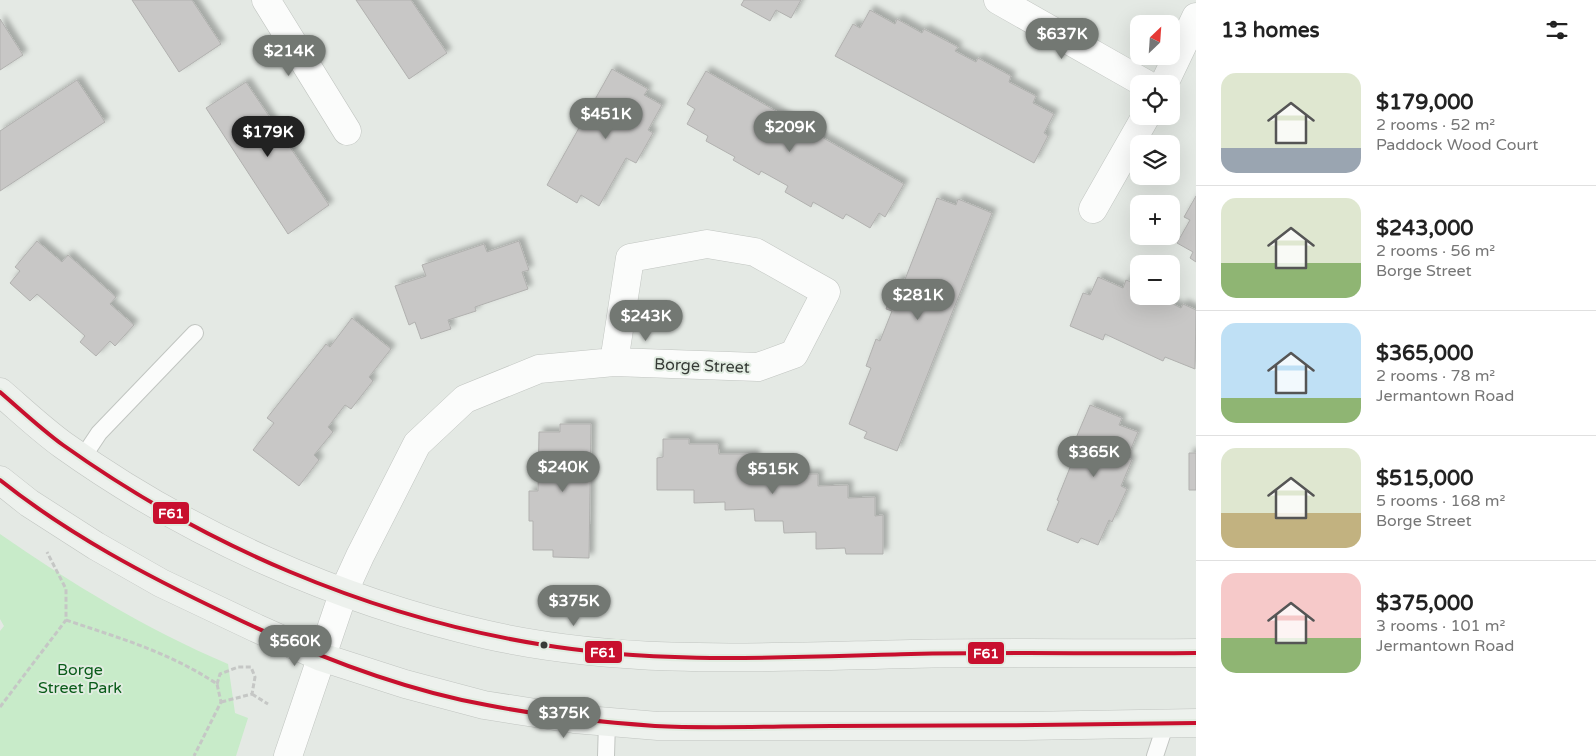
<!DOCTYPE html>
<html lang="en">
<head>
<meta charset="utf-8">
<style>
  :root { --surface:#fff; --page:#f2f2f2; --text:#222; --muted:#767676; --line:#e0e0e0; --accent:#737873 }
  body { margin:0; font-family:"Varela Round",sans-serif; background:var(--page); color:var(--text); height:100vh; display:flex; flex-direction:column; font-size:19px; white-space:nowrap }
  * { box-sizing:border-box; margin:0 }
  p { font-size:16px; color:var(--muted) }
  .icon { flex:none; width:28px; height:28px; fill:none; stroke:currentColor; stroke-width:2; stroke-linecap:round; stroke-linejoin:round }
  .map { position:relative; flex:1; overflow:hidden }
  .side { display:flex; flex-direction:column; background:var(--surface); width:400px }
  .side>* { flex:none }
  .needle { width:32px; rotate:25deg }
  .buttons { position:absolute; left:1130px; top:15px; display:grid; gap:10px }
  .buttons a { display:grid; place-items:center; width:50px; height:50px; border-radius:10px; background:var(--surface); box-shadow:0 5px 20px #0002; font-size:25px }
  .price { position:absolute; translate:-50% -42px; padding:0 11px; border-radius:18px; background:var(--accent); color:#fff; font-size:16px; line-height:32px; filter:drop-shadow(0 1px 2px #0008) }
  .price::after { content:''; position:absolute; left:50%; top:30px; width:15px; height:11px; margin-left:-8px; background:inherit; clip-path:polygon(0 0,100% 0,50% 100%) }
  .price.on { background:#222; color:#fff }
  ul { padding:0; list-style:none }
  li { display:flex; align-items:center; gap:15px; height:125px; padding:0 25px }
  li+li { border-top:1px solid var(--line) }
  li span { display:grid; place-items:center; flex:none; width:140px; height:100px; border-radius:15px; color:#555 }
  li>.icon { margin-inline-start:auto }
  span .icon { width:60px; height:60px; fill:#fffc; stroke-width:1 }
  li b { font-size:21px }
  h2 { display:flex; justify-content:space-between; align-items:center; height:60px; padding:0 25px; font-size:21px }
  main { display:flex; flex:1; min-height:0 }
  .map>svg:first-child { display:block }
  .green { fill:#c8ebc9 }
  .building { fill:#c8c7c6; stroke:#b1b1af; filter:url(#shadow) }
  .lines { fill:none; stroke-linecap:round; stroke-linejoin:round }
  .service-casing { stroke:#c1c5c1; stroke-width:18 }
  .minor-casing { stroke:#c1c5c1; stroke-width:29 }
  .secondary-casing { stroke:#c1c5c1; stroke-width:29 }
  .path { stroke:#c5c7c5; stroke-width:3; stroke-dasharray:5 2.5; stroke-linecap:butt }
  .service { stroke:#fbfcfb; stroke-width:16 }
  .minor { stroke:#fbfcfb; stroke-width:28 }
  .secondary { stroke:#edf1ed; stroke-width:28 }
  .bus-1-casing { stroke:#e1ece1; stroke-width:8 }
  .bus-1 { stroke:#c8102e; stroke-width:4 }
  .bus-dot { fill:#363b36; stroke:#e1ece1; stroke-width:2 }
  .labels { text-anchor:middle; stroke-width:4; stroke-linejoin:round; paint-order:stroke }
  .street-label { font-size:16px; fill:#363b36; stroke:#e1ece1 }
  .park-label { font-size:16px; fill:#095b19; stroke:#e1ece1 }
  .line-badge { stroke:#e1ece1; stroke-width:2 }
  .badge-label { font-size:14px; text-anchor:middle; font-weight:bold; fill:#fff }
</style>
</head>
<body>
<main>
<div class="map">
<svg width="1196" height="756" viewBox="0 0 1196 756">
  <defs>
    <filter id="shadow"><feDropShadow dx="4.5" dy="-4.5" stdDeviation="2.5" flood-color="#0004"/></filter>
  </defs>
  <rect width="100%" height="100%" fill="#e4e9e4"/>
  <path class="green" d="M0,534C72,584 146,629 228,664L235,713L248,718L236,756H0V631L4,626L0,619Z"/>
  <path class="building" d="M132,0H192L221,44L179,72Z
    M356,0H411L447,53L409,79Z
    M744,0H801L791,18L776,10L770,21L741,5Z
    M870,10L895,24L897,19L922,33L924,29L958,47L955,51L976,62L978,58L1011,76L1009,82L1036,96L1033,103L1054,114L1044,133L1048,136L1034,163L835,56L853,24L860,28Z
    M0,19L23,55L0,70Z
    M612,69L648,89L644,95L662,105L648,130L653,133L636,163L626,158L599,206L581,195L577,203L547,185Z
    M706,71L904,184L885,217L879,213L870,228L846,214L843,219L813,202L811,207L785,192L788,186L761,171L759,175L733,160L735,157L706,141L708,136L687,124L695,109L687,104Z
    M77,80L105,122L0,191V131Z
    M246,82L329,205L288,234L206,108Z
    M1196,196V262L1190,258L1193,252L1177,243L1190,220L1184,217Z
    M937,198L956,205L958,199L992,213L897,451L864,438L867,432L849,424L871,368L866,366L876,339L880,341L892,311L886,309L898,279L904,282Z
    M37,241L62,262L68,255L116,297L110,304L134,325L115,346L110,341L96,356L80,342L85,336L37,294L30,301L10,283L20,271L15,267Z
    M519,241L529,270L522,272L528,289L475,307L476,311L448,320L451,329L421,339L415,322L409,325L395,286L426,276L422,265L484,244L487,252Z
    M1098,277L1123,288L1126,280L1139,285V296H1157L1181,308L1183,304L1196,310L1195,369L1165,357L1163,361L1105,334L1103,340L1070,326L1083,293L1090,295Z
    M352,318L391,349L369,377L373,381L351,409L345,405L328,427L333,432L314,455L319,460L299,486L253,450L274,423L267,418L326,344L330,347Z
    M1090,405L1122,418L1119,425L1138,432L1127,458L1132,460L1121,486L1127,489L1112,522L1109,520L1098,545L1081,538L1078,543L1047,530L1059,501L1057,500L1081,440L1076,438Z
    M560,424H591L589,558L553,557V550H533V521H529V491H538L539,432H560Z
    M663,439H689V444H718L719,454H755V464H786V474H818V486L848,485V498L875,497V516L883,515V554H846L845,548L816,549V532L784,533L783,521H755L754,509L725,510V502L694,503V490H657V458L663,457Z
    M1189,453H1196V490H1189Z"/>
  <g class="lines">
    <g class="service-casing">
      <path id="service" d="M83,457L99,433L195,333
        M606,756L607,722
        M1155,756L1166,723"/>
    </g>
    <g class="minor-casing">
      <path id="minor" d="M266,0L347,131
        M998,0L1146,84
        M1164,84L1196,17
        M1093,209L1146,116
        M288,756L344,591L360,556L417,444L465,399L539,369L614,362L758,367L794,354L826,292L755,252L707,244L630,258L614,362"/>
    </g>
    <g class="secondary-casing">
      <path id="secondary" d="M0,392C21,410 41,429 63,445C189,535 338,601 488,635C627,666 771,657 911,654C1006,652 1101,654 1196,653
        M0,480L29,503L96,546L161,583L256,628L321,657L405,684L484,705L574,719L658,726H1024L1196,723"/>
    </g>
    <path class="path" d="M66,620C119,638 169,652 217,684L221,702L194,756
      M217,684L220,674L238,667H251L255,677L252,694L221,702
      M252,694L268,704
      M0,707L66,620V589L47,552"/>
    <use href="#service" class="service"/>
    <use href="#minor" class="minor"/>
    <use href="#secondary" class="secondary"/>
    <g class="bus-1-casing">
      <path id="bus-1" d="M0,392C21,410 41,429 63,445C203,545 368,616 538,644C661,665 787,657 911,654C1006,652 1101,654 1196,653
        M0,480C69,535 147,576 227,614C308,653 398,689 487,705C543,716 599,722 655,726C714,729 773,726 831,726C953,726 1074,725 1196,723"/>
    </g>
    <use href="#bus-1" class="bus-1"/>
  </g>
  <circle class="bus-dot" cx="544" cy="645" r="4.5"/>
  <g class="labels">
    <g class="street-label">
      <text transform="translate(702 365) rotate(2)" y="6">Borge Street</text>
    </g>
    <g class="park-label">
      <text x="80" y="675">Borge<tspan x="80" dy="18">Street Park</tspan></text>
    </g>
  </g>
  <g class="line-badge">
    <rect x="152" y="501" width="38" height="24" rx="5" fill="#c8102e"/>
    <rect x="584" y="640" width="39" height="24" rx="5" fill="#c8102e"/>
    <rect x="967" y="641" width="38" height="24" rx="5" fill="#c8102e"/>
  </g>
  <g class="badge-label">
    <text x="171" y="518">F61</text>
    <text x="603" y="657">F61</text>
    <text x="986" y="658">F61</text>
  </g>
</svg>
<div class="buttons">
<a><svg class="needle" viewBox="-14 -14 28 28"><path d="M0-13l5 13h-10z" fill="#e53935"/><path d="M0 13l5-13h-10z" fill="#767676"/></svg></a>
<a><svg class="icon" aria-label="locate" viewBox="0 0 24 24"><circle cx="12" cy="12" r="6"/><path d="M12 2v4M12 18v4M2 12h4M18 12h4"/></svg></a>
<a><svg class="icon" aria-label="layers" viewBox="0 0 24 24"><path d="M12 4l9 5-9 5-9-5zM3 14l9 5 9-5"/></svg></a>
<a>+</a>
<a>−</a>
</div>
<b class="price" style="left:1062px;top:60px">$637K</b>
<b class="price" style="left:289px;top:77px">$214K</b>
<b class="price" style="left:606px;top:140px">$451K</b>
<b class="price" style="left:790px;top:153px">$209K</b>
<b class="price on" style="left:268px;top:158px">$179K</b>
<b class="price" style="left:918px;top:321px">$281K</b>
<b class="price" style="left:646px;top:342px">$243K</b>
<b class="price" style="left:1094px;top:478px">$365K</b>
<b class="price" style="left:563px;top:493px">$240K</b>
<b class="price" style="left:773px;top:495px">$515K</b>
<b class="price" style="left:574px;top:627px">$375K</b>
<b class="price" style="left:295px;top:667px">$560K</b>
<b class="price" style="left:564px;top:739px">$375K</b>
</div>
<section class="side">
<h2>13 homes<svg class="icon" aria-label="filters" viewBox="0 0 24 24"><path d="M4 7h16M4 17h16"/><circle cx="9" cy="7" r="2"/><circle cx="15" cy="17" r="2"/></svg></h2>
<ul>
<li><span style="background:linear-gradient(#dfe7d0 75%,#9aa5b1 0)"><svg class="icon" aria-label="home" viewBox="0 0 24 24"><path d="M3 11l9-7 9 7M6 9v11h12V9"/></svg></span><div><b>$179,000</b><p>2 rooms · 52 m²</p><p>Paddock Wood Court</p></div></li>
<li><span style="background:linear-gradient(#dfe7d0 65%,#8fb573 0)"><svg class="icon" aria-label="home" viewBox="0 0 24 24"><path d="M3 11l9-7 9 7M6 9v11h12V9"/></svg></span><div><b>$243,000</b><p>2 rooms · 56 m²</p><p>Borge Street</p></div></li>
<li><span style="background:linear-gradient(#bfe0f5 75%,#8fb573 0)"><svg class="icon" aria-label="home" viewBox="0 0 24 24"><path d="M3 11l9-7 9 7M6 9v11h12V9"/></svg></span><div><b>$365,000</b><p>2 rooms · 78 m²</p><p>Jermantown Road</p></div></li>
<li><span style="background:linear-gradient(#dfe7d0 65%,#c2b280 0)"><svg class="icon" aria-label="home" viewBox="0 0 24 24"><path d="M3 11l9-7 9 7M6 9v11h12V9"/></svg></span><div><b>$515,000</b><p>5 rooms · 168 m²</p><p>Borge Street</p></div></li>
<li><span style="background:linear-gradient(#f6c9c9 65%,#8fb573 0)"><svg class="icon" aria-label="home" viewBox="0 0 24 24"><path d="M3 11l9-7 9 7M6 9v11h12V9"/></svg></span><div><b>$375,000</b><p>3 rooms · 101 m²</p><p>Jermantown Road</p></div></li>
</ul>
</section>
</main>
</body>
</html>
